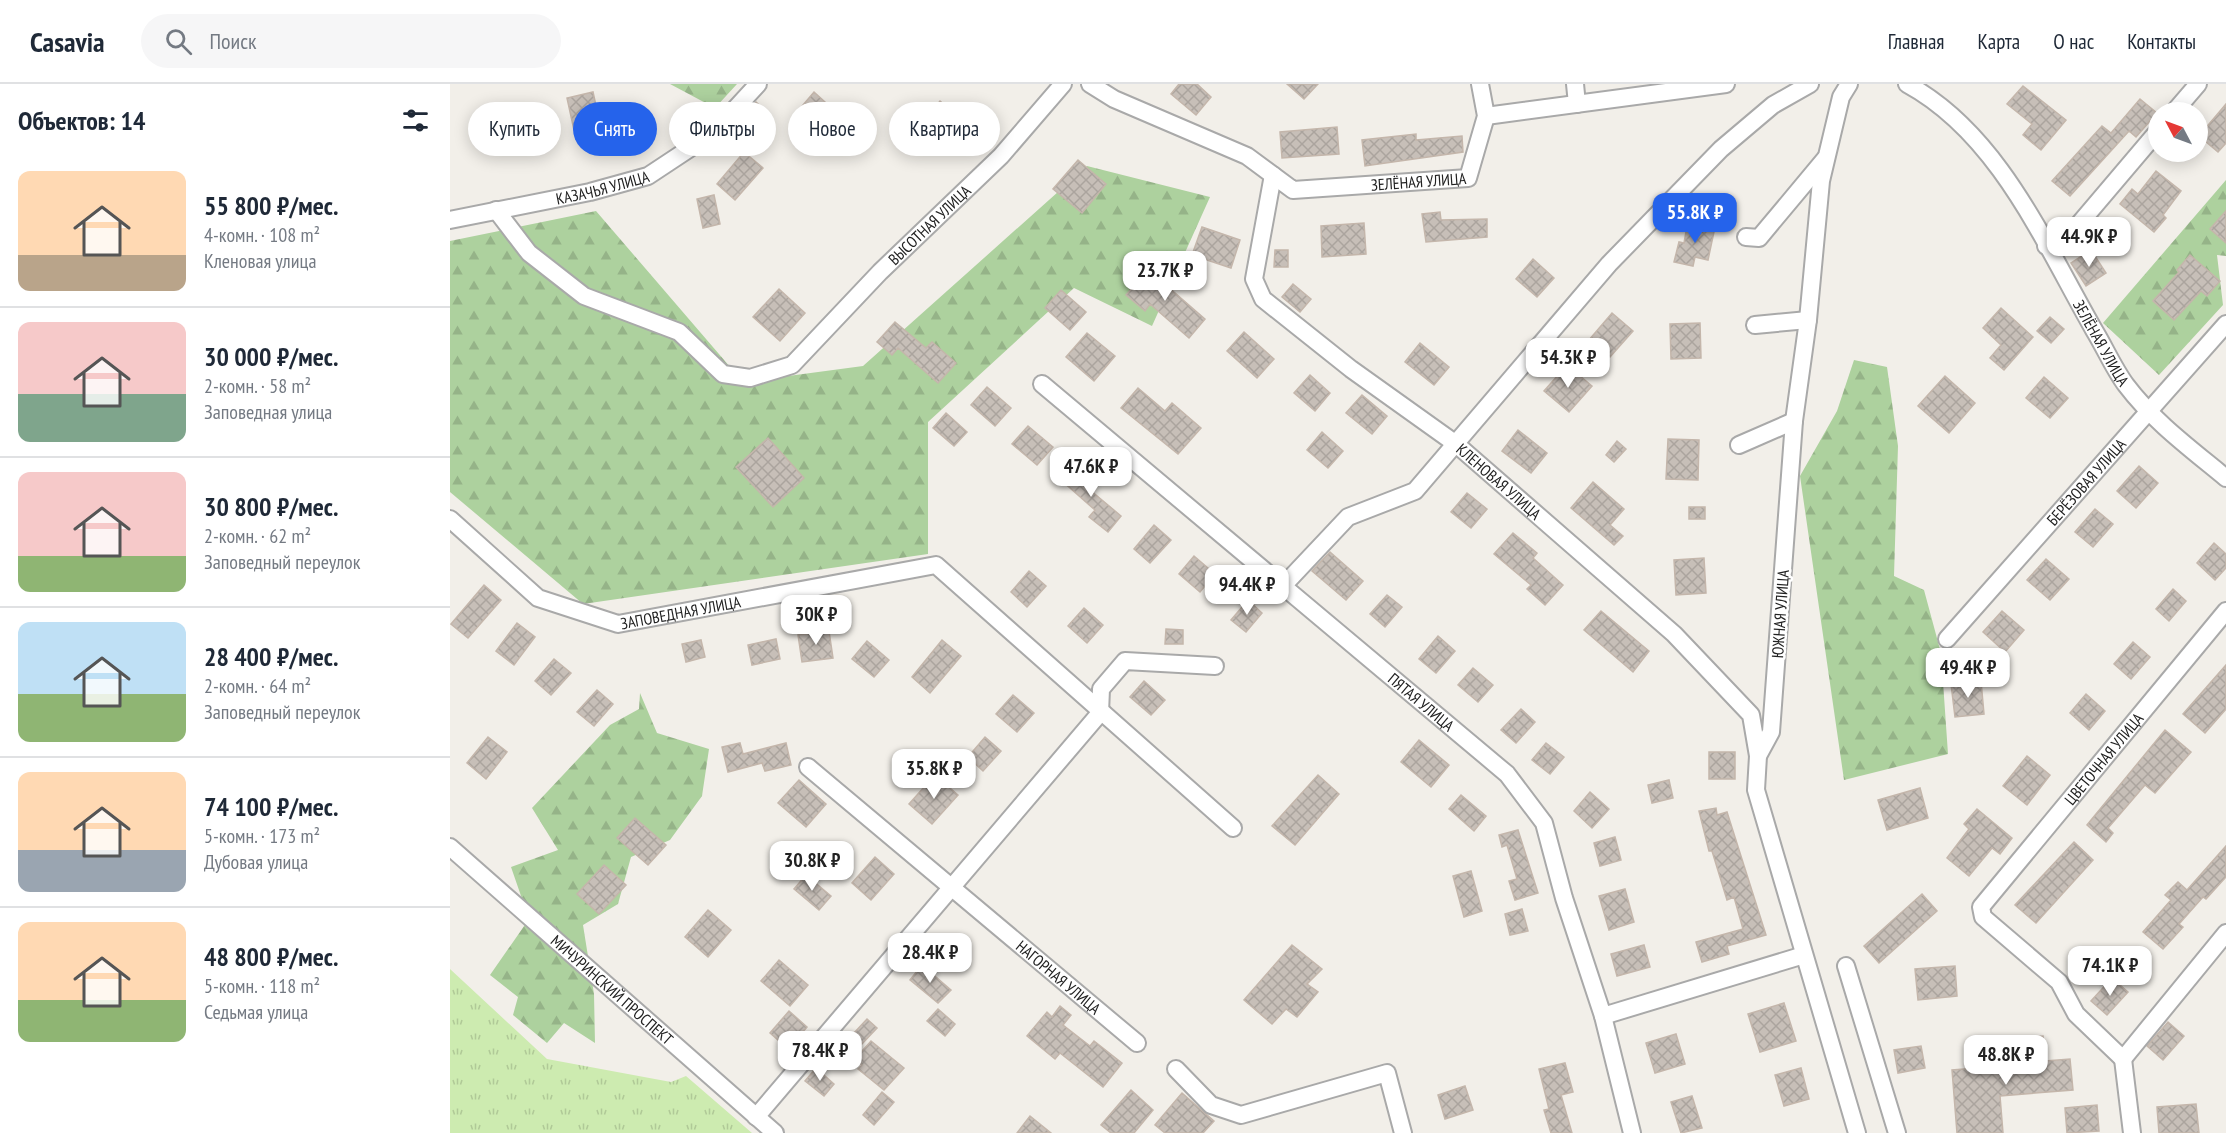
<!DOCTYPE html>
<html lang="ru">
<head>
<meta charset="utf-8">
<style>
  :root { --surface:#fff; --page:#f6f6f7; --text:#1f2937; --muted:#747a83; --line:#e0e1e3; --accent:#2563eb }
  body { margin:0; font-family:"PT Sans Narrow",sans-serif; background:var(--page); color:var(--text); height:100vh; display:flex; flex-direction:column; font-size:22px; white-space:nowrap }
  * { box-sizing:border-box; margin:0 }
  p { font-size:20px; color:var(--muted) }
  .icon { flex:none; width:33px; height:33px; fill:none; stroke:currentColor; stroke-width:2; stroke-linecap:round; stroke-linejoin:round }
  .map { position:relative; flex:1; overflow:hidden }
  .details { display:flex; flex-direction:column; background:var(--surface); width:450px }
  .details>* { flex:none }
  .hud { position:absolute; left:18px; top:18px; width:570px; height:54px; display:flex; gap:12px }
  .needle { width:39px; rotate:311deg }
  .buttons { position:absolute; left:1698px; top:18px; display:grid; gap:12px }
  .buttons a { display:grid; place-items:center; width:60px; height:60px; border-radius:50%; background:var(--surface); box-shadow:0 3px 15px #0003; font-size:30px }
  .price { position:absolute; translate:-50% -51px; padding:0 14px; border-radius:12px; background:#fff; color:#222; font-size:20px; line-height:39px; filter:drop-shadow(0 2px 3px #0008) }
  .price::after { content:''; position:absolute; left:50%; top:36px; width:18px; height:14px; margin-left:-9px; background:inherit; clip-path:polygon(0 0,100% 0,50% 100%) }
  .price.on { background:var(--accent); color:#fff }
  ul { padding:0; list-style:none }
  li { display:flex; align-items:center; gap:18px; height:150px; padding:0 18px }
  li+li { border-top:2px solid var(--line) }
  li span { display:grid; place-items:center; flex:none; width:168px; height:120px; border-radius:12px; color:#555 }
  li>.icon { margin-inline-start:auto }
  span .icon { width:72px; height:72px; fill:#fffc; stroke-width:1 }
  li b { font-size:26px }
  h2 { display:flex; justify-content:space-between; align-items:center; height:72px; padding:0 18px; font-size:26px }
  .pill { padding:0 21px; border-radius:27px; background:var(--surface); box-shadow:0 3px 15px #0003; font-size:21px; line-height:54px }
  .pill.on { background:var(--accent); color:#fff }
  header { display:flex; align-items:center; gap:36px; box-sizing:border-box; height:84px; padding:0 30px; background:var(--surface); border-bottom:2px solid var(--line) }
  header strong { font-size:28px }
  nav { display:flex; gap:33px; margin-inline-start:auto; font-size:21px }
  .search { width:420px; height:54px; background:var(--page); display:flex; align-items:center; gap:15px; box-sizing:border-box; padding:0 21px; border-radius:33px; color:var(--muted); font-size:22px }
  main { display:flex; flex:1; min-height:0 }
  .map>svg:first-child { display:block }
  .grass { fill:url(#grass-tufts) }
  .forest { fill:url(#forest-firs) }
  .building { fill:url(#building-cross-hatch); stroke:#c4b6ab; stroke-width:1.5 }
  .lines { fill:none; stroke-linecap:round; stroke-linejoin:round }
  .minor-casing { stroke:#a9a9a9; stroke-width:20 }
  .minor { stroke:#fff; stroke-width:16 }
  .labels { text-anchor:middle; stroke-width:5; stroke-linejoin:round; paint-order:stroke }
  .street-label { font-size:16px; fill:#222; stroke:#fff }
</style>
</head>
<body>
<header>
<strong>Casavia</strong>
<div class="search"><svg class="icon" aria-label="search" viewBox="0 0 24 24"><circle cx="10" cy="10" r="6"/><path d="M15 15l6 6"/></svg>Поиск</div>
<nav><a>Главная</a><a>Карта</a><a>О нас</a><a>Контакты</a></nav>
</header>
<main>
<section class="details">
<h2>Объектов: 14<svg class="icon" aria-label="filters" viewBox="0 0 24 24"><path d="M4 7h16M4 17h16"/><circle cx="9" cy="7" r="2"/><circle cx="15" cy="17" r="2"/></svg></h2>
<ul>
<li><span style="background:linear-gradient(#ffd9b3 70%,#b9a48a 0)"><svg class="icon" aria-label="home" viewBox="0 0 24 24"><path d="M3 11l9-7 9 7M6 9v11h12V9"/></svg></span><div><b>55 800 ₽/мес.</b><p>4-комн. · 108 m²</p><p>Кленовая улица</p></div></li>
<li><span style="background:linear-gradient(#f6c9c9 60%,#7fa58c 0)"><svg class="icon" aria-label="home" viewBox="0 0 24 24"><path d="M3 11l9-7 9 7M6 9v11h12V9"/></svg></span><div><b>30 000 ₽/мес.</b><p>2-комн. · 58 m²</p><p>Заповедная улица</p></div></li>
<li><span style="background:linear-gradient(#f6c9c9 70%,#8fb573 0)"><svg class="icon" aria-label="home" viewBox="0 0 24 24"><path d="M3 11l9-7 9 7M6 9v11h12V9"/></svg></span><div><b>30 800 ₽/мес.</b><p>2-комн. · 62 m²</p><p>Заповедный переулок</p></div></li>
<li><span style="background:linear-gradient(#bfe0f5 60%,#8fb573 0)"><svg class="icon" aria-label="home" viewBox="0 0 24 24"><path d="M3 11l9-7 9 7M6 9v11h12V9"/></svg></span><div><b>28 400 ₽/мес.</b><p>2-комн. · 64 m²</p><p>Заповедный переулок</p></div></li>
<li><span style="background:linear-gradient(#ffd9b3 65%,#9aa5b1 0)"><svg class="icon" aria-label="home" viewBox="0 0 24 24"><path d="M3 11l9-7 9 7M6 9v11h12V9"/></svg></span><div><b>74 100 ₽/мес.</b><p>5-комн. · 173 m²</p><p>Дубовая улица</p></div></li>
<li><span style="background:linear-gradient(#ffd9b3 65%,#8fb573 0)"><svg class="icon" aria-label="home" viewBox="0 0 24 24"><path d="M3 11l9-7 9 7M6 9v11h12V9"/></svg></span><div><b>48 800 ₽/мес.</b><p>5-комн. · 118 m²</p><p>Седьмая улица</p></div></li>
</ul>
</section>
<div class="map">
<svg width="1776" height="1049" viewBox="0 0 1776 1049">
  <defs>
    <pattern id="grass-tufts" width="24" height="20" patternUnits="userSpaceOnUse" patternTransform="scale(1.5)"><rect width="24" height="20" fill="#cdebb0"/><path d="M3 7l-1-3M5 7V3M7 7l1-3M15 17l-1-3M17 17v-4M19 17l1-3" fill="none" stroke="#b0c997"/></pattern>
    <pattern id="forest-firs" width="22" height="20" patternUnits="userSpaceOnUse" patternTransform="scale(1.5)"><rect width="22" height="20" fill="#add19e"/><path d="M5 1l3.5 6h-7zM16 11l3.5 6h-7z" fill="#95b388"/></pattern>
    <pattern id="building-cross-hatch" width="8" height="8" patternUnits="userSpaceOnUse" patternTransform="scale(1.5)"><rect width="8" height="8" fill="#c7bfb8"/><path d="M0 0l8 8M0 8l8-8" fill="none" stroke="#aba49e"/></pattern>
  </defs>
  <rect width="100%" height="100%" fill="#f2efe9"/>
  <path class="grass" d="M0,885L97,975L221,998L236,992L302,1049H0Z"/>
  <path class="forest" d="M220,0H287L265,24Z
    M637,82L760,113L702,242L624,204L478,338V470L133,520L0,408V157L146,127L293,298L413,282Z
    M1776,96V172L1767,171L1773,221L1709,291L1653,239Z
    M1404,276L1437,283L1448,362L1444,492L1474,506L1491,569L1498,670L1394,696L1350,392L1387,327Z
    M190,609L207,649L259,665L252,712L220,756L181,773L168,820L133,841L144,910L145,959L114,939L97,959L63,931L68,913L40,891L79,835L61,783L108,766L82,724L160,641L189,625Z"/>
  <path class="building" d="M729,0H747L761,13L746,31L721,10Z
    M837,0H868L854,15Z
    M1573,2L1616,36L1591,66L1573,51L1582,40L1557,20Z
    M143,8L150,40L124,46L117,14Z
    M364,8L386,28L363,54L342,34Z
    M1690,15L1707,29L1686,53L1679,47L1620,112L1602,97L1652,42L1661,49Z
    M490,17L510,34L488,60L469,43Z
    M306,18L318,29L305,45L292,33Z
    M1776,20V59L1768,68L1749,52Z
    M887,43L889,70L832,74L830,48Z
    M966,50V56L1012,52L1013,68L915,82L912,56Z
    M294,68L313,84L285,116L267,100Z
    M628,76L656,100L632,129L603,105Z
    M1706,87L1731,107L1713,131L1716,134L1704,148L1670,120L1682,105L1688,110Z
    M264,111L270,140L253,144L247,115Z
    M1776,127V159L1760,145Z
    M990,128L991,136L1037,135V153L976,158L972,130Z
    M1238,137L1265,143L1258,176L1245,173L1243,182L1224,178L1229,158L1234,159Z
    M914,139L916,170L872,173L871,142Z
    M752,143L790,156L781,184L742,171Z
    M825,166H838V183H824Z
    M1641,166L1656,189L1636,202L1621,179Z
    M1740,171L1770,197L1757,212L1751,207L1724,236L1703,217L1729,188L1727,186Z
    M1083,175L1104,194L1087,213L1066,195Z
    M701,183L719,199L717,202L755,235L739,254L700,220L695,227L676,211Z
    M843,200L861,215L850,228L832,213Z
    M329,205L355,229L330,257L303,233Z
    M611,206L636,228L620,246L595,224Z
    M1551,224L1583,253L1554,286L1540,274L1551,261L1533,244Z
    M1162,229L1183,247L1160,273L1139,256Z
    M1600,233L1614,245L1601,259L1587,247Z
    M445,238L476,264L482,258L506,279L488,299L448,264L442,271L427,258Z
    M1250,239L1251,274L1221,275L1220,240Z
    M794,248L824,275L807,294L777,267Z
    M637,249L665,272L644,297L616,273Z
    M970,259L999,283L984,301L955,278Z
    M1117,281L1142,302L1119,328L1094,307Z
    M860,291L880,309L865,327L844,309Z
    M1495,292L1525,319L1499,349L1468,322Z
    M1594,293L1618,314L1600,334L1576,314Z
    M537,303L561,324L545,342L521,321Z
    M688,304L715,327L722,319L751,344L728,370L671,324Z
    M912,311L937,332L922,350L896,329Z
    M496,329L517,348L504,362L483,344Z
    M578,342L603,363L587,381L562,360Z
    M1068,346L1097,369L1081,389L1052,367Z
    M872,348L893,367L878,384L857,366Z
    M318,354L354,394L323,423L286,383Z
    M1218,355L1249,356L1248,396L1216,395Z
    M1167,357L1176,365L1164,378L1156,371Z
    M627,380L647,397L640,406L671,432L658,448L639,433L645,426L612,397Z
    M1689,382L1708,399L1686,424L1667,407Z
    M1143,398L1174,425L1160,441L1173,452L1164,461L1121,424Z
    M1017,409L1037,425L1021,444L1001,428Z
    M1239,423H1255V435H1239Z
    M1645,425L1663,440L1643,463L1625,448Z
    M704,441L721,456L700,479L684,465Z
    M1063,449L1087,469L1083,474L1113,501L1095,521L1077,505L1081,501L1044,470Z
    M1764,459L1776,470V484L1765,496L1747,479Z
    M880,468L913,497L896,516L862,487Z
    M744,472L765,490L750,508L729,490Z
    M1254,474L1256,509L1226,511L1224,476Z
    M1596,475L1619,495L1600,516L1577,496Z
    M579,487L596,502L577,523L561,508Z
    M34,501L51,516L18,554L1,540Z
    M1723,505L1736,517L1719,537L1706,525Z
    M937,511L952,523L935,543L920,530Z
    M798,516L812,529L796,548L781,536Z
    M634,524L653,541L637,559L618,542Z
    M1151,527L1199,567L1183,588L1134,546Z
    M1552,527L1574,546L1555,568L1533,548Z
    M67,539L85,553L64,581L46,567Z
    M716,545L733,546V560H715Z
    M379,547L383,574L352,578L348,551Z
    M988,552L1005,567L986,589L969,575Z
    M326,555L330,575L302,581L298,561Z
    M251,556L255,573L236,578L232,560Z
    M492,556L511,572L480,609L462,593Z
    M417,557L439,576L424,593L402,575Z
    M1683,558L1700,573L1681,595L1664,580Z
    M104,575L121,589L101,611L85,597Z
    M1776,581V625L1755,649L1733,630Z
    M1023,584L1043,601L1028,618L1008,601Z
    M694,597L715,616L701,631L680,613Z
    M1531,597L1534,630L1505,633L1501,600Z
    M147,606L163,620L144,642L127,628Z
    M1636,610L1655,627L1639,646L1620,629Z
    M563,611L584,629L567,648L546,630Z
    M1071,625L1085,638L1066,659L1051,646Z
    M1715,646L1741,668L1705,709L1695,701L1658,744L1663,749L1656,758L1637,741Z
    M38,653L57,668L36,695L17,679Z
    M535,653L551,667L533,687L518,673Z
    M969,656L999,681L981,703L951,678Z
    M290,659L293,670L336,659L341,681L315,687L312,679L278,688L272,663Z
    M1096,659L1114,673L1100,690L1082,676Z
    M1259,668H1285V695H1259Z
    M1577,672L1600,691L1577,721L1553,702Z
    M485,691L508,711L482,740L459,720Z
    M868,691L889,710L845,761L822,742Z
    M349,696L376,720L356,743L328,719Z
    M1219,696L1223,714L1202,719L1198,701Z
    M1470,704L1478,734L1437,746L1428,716Z
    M1140,708L1159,725L1142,744L1124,727Z
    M1011,711L1036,732L1024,747L999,725Z
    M1266,724L1267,731L1277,728L1316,851L1277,862L1279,870L1252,878L1246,858L1293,845L1284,813L1277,816L1262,767H1259L1249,727Z
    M1527,725L1562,754L1550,770L1542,764L1519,792L1497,774L1519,745L1514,740Z
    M185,734L216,761L198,781L167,754Z
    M1068,746L1088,809L1065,816L1059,797L1067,795L1057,761L1052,763L1049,751Z
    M1165,753L1171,776L1150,782L1144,759Z
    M1624,758L1643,776L1586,839L1565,821Z
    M1776,762V793L1756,815L1753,813L1729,840L1733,843L1713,865L1693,848L1721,816L1715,811L1728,798L1737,806Z
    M425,773L444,790L421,816L402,799Z
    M154,781L176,801L149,830L127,810Z
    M1021,787L1032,827L1014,833L1003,792Z
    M356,791L381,812L369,826L344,805Z
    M1175,805L1184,838L1159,846L1149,812Z
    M1472,810L1487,827L1429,879L1414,862Z
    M1072,825L1078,847L1060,851L1055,830Z
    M258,826L281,846L258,873L235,853Z
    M842,861L872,885L857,900L868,908L847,933L836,925L822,940L794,916Z
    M1194,861L1200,883L1167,892L1161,870Z
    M329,876L358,901L340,922L311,897Z
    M472,881L501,906L488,919L460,896Z
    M1505,882L1507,912L1468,916L1465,885Z
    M1662,894L1678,908L1657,931L1641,917Z
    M1334,919L1346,957L1310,968L1298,930Z
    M610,922L621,931L613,941L640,962L644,957L672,979L653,1003L610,969L605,975L577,952L597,928L602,933Z
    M488,925L505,940L495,952L477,937Z
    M339,927L357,943L338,965L320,949Z
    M417,935L427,944L412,960L403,950Z
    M1718,938L1734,952L1713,976L1697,962Z
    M1226,950L1235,980L1205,989L1196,959Z
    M1593,952L1595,977L1620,975L1623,1006L1550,1012L1553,1049H1507L1502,986L1565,981L1563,955Z
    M421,957L454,984L434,1006L408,985L412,981L405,975Z
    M1471,962L1475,984L1448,989L1444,966Z
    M1115,979L1123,1008L1111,1011L1122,1049H1101L1094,1026L1099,1025L1089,985Z
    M366,984L384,1000L374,1012L355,997Z
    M1351,984L1359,1015L1334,1022L1325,991Z
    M1015,1002L1023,1026L995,1035L988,1011Z
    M681,1006L703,1026L684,1049H661L651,1041Z
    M432,1008L444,1018L424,1041L413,1031Z
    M732,1009L764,1037L753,1049H715L705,1041Z
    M1242,1012L1252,1044L1231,1049L1221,1018Z
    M1746,1020L1749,1049H1709L1707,1023Z
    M1647,1021L1649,1047L1617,1049L1615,1024Z
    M580,1032L601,1049H567Z"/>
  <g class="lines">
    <g class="minor-casing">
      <g id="minor">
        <path id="s1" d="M640,0L664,15L797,72L843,106L1018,94L1036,32L1030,0"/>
        <path d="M1125,0L1127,20"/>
        <path d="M1399,0L1391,13L1371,97L1358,236L1344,337L1321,648L1308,672L1306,706L1407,1049"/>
        <path id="s2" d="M1457,0C1549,50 1594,159 1644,246C1655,264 1664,285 1676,301C1704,338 1741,365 1776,394"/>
        <path d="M1724,28L1748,0"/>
        <path d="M1036,32L1276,0"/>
        <path id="s3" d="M823,91L804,195L813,215L901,285L1006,360L1224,550L1301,631L1308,672"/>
        <path id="s4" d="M46,126L79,169L134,212L229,248L273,290L300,294L342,281L430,188L551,72L613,0"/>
        <path id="s5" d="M0,136L140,108L198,92L263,49L308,0"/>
        <path d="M1296,153L1309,154L1375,75"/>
        <path d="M1596,162L1624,146L1708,47"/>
        <path d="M1305,241L1358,236"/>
        <path id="s6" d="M592,300L1057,690L1094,739L1114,814L1153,932L1182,1049"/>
        <path d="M1289,361L1344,337"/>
        <path id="s7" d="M0,435L88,514L168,540L486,481L783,744"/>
        <path d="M832,503L898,433L965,407L1159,180L1271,65L1323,21L1360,0"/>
        <path id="s8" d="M1497,555L1776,240"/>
        <path d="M650,629L651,605L675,577L765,582"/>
        <path id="s9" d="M358,683L687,959"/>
        <path id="s10" d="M0,763L325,1049"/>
        <path d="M1396,882L1447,1049"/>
        <path d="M1153,932L1354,871"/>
        <path id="s11" d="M1673,975L1626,930L1609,898L1533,833L1531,823L1776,527"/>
        <path d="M1673,975L1776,849"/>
        <path d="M1673,975L1682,1049"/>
        <path d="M726,985L761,1021L791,1031L937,989L953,1049"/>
        <path d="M306,1033L650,629"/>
      </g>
    </g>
    <use href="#minor" class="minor"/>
  </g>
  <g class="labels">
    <g class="street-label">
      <text dy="6" stroke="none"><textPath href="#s1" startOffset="356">ЗЕЛЁНАЯ УЛИЦА</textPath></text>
      <text dy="6" stroke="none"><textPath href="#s5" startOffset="156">КАЗАЧЬЯ УЛИЦА</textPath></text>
      <text dy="6" stroke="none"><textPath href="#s4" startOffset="554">ВЫСОТНАЯ УЛИЦА</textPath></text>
      <text dy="6" stroke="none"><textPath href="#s2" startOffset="328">ЗЕЛЁНАЯ УЛИЦА</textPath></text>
      <text dy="6" stroke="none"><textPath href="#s3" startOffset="426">КЛЕНОВАЯ УЛИЦА</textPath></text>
      <text dy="6" stroke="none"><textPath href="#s8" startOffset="210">БЕРЁЗОВАЯ УЛИЦА</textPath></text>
      <text dy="6" stroke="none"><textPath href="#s7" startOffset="266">ЗАПОВЕДНАЯ УЛИЦА</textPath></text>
      <text transform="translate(1330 530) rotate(-86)" y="6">ЮЖНАЯ УЛИЦА</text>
      <text dy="6" stroke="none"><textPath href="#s6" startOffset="495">ПЯТАЯ УЛИЦА</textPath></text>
      <text dy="6" stroke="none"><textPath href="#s11" startOffset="404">ЦВЕТОЧНАЯ УЛИЦА</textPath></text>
      <text dy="6" stroke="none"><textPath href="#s9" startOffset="327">НАГОРНАЯ УЛИЦА</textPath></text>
      <text dy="6" stroke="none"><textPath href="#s10" startOffset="216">МИЧУРИНСКИЙ ПРОСПЕКТ</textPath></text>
    </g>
  </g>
</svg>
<div class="buttons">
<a><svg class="needle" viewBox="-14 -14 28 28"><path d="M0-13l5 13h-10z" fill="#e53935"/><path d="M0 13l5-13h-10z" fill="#747a83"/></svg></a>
</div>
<b class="price on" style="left:1245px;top:160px">55.8K ₽</b>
<b class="price" style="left:1639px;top:184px">44.9K ₽</b>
<b class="price" style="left:715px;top:218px">23.7K ₽</b>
<b class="price" style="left:1118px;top:305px">54.3K ₽</b>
<b class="price" style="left:641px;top:414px">47.6K ₽</b>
<b class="price" style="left:797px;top:532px">94.4K ₽</b>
<b class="price" style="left:366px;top:562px">30K ₽</b>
<b class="price" style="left:1518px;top:615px">49.4K ₽</b>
<b class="price" style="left:484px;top:716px">35.8K ₽</b>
<b class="price" style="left:362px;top:808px">30.8K ₽</b>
<b class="price" style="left:480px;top:900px">28.4K ₽</b>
<b class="price" style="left:1660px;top:913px">74.1K ₽</b>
<b class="price" style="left:370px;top:998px">78.4K ₽</b>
<b class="price" style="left:1556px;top:1002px">48.8K ₽</b>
<div class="hud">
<a class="pill">Купить</a>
<a class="pill on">Снять</a>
<a class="pill">Фильтры</a>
<a class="pill">Новое</a>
<a class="pill">Квартира</a>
</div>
</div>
</main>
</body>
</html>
